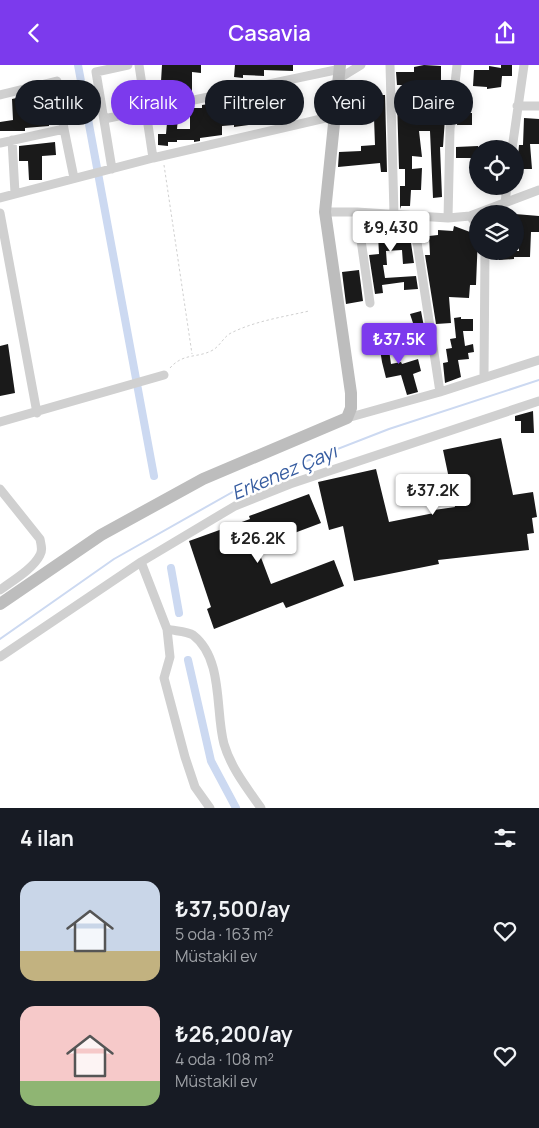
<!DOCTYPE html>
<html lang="tr">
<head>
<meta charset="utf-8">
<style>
  :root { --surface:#171b24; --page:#20242c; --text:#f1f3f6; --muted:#9ea1a6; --accent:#7c3aed }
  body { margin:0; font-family:Manrope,sans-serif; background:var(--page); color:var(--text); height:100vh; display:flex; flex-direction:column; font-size:19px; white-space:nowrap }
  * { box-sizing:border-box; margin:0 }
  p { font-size:16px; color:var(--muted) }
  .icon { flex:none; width:28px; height:28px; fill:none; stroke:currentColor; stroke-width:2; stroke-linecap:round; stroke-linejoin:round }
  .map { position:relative; height:743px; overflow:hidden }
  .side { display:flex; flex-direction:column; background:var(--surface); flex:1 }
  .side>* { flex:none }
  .top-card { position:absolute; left:15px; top:15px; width:510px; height:45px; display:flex; gap:10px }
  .buttons { position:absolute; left:469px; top:75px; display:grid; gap:10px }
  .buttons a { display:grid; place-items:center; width:55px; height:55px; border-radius:50%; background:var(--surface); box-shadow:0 2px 12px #0003; font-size:25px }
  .price { position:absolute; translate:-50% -42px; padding:0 11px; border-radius:5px; background:#fff; color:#222; font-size:16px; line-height:32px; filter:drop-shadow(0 1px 2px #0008) }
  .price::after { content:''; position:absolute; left:50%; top:30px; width:15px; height:11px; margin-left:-8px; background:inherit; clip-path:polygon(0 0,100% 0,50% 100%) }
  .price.current { background:var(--accent); color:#fff }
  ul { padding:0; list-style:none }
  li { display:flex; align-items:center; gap:15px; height:125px; padding:0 20px }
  li span { display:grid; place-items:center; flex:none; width:140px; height:100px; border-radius:15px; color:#555 }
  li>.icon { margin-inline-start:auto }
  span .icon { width:60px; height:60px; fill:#fffc; stroke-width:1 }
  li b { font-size:21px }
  h2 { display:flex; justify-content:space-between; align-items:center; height:60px; padding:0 20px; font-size:21px }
  .pill { padding:0 18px; border-radius:22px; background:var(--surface); box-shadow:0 2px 12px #0003; font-size:18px; line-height:45px }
  .pill.current { background:var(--accent); color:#fff }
  header { display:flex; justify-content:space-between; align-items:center; height:65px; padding:0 20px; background:var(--accent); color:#fff; font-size:22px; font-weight:600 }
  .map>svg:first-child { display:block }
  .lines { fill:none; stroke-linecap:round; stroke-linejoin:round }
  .stream { stroke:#ccd9f1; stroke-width:2 }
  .canal { stroke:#ccd9f1; stroke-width:8 }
  .building { fill:#1a1a1a }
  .path { stroke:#d0d0d0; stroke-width:1; stroke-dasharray:2.5 2.5; stroke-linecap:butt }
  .street { stroke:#d0d0d0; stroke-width:9 }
  .secondary { stroke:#bdbdbd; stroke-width:12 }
  .labels { text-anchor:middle; stroke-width:5; stroke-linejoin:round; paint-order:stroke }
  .water-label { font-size:19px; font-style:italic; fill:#365ca0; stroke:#fff }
</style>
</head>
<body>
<header><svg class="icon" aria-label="back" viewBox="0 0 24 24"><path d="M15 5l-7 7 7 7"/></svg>Casavia<svg class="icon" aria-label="share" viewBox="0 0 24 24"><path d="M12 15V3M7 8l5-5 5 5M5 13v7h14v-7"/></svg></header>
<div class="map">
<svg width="539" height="743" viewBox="0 0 539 743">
  <rect width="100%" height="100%" fill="#fff"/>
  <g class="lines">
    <path class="stream" d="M0,574L114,494L245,420L389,364L539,315"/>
    <path class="canal" d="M78,0L154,411
      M171,503L179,548
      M188,595L211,696L236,743"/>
  </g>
  <path class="building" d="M162,0H201V8L192,7V28L160,33Z
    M235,0H293V6L264,5V11L243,10V13L234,12Z
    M424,0L441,1V16L423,17V30H429V53H445L443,82H440L442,132L433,133L430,66H419L422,92L412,91V104L422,103L421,125H411L410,141H401L400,144V121H405V104H399L397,33L411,31V20H397L396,7H414V2Z
    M501,0H512V11H502L501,22L487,24V22L473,21L474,5H489V1L501,3Z
    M296,20V35L261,34L264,58L234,62V60L222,61V70L200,73V76L194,77V75H177V77H168V81L158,80V69H166L168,47H175V51L178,52L177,64H190V43H202V40L230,36V34Z
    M38,28H48V32H53L55,48H49V61L25,63V66H0V57L13,55L12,34Z
    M373,30H385L387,107H381L380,98L338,102L339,87L361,86V81L375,80L374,53L356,54V45L374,44Z
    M458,47L472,48V60H457Z
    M524,53L539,54V79H530L532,104H517L519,80H523Z
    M55,77L56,90L42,91V115H29L28,96H19V81Z
    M478,81V93H456V82Z
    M515,149L539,151V167H531L530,192H514V194L499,195L498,186H519V171H515Z
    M365,154L381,155V162L408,158L414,198L403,199L402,185L386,186L387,200H383L385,213L416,211L418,224L404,225V217L382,220L383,228L375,229L369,190L379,189L378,170H369L368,159H365Z
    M454,161L478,170L476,220H470L469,233L449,232L451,258L436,259L425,190H430L429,171L438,170V165L453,166Z
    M359,205L363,236L346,239L342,207Z
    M421,246L424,262L409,265L408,259L413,258L410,249Z
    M461,252V254H473V266H463L465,281L473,279L474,287L468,288L469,294L458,295L461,312L445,318L443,298L448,297L446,284L452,283L450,274L456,273L454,253Z
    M396,269L397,277L388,278L391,299L401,297L402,299L418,294L421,306L413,309L418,327L407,330L401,310L386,313L382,297L378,272Z
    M8,279L15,328L0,331V281Z
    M533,346L534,368H521V356H515V351Z
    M501,373L513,430L533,427L537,452L532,453L534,468L527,469L529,485L438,495L439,499L354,516L343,461L329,465L318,417L376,404L389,457L434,448V445L455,442L443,385Z
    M309,429L321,458L257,482L271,519L334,495L344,521L286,543L283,537L214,564L207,544L211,542L189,476L250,454L249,451Z"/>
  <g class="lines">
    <path class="path" d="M164,100L192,289
      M170,303C183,288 197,293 211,286C220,282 223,272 231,268C255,256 283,252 309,246"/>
    <path class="street" d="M139,0L153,93
      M390,0L394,149
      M338,14L361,0
      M0,30L57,16L64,64L74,113
      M517,41H539
      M104,54L340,4
      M12,75L15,128
      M0,78L64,64
      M512,84L524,0
      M112,104L96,7L128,0
      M0,133L153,93L334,51
      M505,138L507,121
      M325,147H357L370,238
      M357,147L448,153L470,151L539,125
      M0,148L37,348
      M413,151L440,327L539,295
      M470,151L478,161
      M448,153L450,64L457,0
      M484,311L485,186
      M347,353L440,327
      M0,357L164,310
      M0,424L40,474C41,480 43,485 40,490C33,504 12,516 0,525
      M141,497L167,564L170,592L164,613L185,692L195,722L210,743
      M167,564C174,566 187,566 193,570C224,594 215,647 224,679C231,703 247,723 261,743
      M0,592L141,497L235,441L290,419L539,336"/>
    <path class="secondary" d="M0,539L101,470L203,414L347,353L351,343V328L325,147L340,0"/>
  </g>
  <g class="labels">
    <g class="water-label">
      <text transform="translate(284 407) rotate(-23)" y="7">Erkenez Çayı</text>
    </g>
  </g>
</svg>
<div class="buttons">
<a><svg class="icon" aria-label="locate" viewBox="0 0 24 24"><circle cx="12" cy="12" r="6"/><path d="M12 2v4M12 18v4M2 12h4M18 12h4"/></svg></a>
<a><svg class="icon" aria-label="layers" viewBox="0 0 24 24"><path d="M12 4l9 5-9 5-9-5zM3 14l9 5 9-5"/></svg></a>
</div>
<b class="price" style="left:391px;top:188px">₺9,430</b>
<b class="price current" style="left:399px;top:300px">₺37.5K</b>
<b class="price" style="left:433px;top:451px">₺37.2K</b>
<b class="price" style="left:258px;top:499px">₺26.2K</b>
<div class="top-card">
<a class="pill">Satılık</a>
<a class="pill current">Kiralık</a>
<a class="pill">Filtreler</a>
<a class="pill">Yeni</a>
<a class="pill">Daire</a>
</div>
</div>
<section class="side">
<h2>4 ilan<svg class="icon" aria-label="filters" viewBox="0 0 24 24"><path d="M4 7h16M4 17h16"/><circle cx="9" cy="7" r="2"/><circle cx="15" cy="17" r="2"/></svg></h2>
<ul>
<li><span style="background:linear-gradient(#c9d6e8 70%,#c2b280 0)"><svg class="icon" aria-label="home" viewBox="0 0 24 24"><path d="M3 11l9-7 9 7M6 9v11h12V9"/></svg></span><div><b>₺37,500/ay</b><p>5 oda · 163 m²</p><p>Müstakil ev</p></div><svg class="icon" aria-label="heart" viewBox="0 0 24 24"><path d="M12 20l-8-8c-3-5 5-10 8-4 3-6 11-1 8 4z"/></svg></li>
<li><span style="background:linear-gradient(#f6c9c9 75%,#8fb573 0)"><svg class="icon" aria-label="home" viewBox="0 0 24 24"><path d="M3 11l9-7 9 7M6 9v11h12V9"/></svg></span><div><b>₺26,200/ay</b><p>4 oda · 108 m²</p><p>Müstakil ev</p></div><svg class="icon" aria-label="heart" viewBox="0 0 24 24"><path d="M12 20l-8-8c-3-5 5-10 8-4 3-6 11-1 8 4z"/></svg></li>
</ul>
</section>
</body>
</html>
